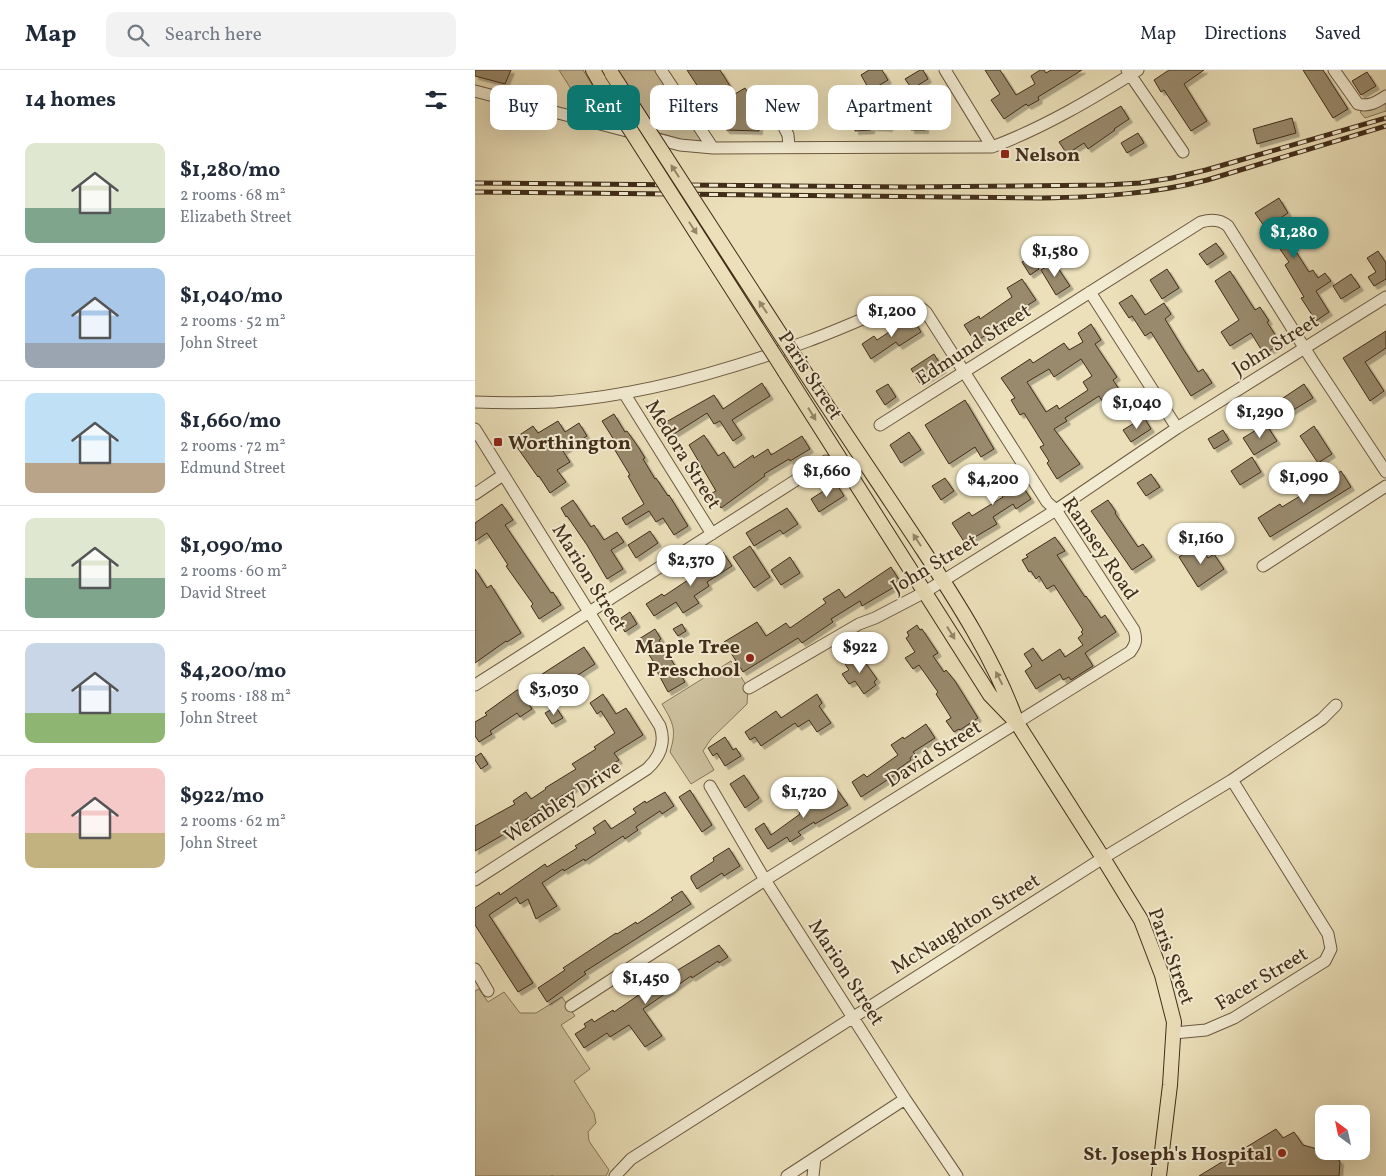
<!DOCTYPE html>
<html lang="en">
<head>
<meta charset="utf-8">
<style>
  :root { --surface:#fff; --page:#f2f2f3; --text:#1f2937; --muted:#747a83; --line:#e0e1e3; --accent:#0f766e }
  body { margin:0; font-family:Vollkorn,serif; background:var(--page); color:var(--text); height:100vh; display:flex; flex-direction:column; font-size:19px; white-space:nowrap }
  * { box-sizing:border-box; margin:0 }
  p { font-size:16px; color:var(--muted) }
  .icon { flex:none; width:28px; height:28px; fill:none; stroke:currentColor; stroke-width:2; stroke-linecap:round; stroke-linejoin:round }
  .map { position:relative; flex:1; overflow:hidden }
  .drawer { display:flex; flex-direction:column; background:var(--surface); width:475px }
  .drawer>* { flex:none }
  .top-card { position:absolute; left:15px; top:15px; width:475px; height:45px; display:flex; gap:10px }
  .needle { width:32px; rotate:327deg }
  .controls { position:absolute; left:840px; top:1035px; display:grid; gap:10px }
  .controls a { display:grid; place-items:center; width:55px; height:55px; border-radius:10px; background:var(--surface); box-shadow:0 5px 20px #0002; font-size:25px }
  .price { position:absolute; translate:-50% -42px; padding:0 11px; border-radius:18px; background:#fff; color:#222; font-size:16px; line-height:32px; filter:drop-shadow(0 1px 2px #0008) }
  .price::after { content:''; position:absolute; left:50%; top:30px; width:15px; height:11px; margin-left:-8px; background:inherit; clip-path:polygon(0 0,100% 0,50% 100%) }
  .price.on { background:var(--accent); color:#fff }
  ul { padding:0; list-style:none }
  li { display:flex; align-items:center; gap:15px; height:125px; padding:0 25px }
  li+li { border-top:1px solid var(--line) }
  li span { display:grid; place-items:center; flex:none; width:140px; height:100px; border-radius:10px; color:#555 }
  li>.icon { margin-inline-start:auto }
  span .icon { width:60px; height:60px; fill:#fffc; stroke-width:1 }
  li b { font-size:21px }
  h2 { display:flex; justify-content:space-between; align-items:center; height:60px; padding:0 25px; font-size:21px }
  .pill { padding:0 18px; border-radius:10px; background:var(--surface); box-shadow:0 5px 20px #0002; font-size:18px; line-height:45px }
  .pill.on { background:var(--accent); color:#fff }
  header { display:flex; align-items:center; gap:30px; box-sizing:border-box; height:70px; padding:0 25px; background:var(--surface); border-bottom:1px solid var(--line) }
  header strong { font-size:24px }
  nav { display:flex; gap:28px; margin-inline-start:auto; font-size:18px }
  .search { width:350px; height:45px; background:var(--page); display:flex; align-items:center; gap:12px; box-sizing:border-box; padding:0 18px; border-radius:10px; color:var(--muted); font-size:19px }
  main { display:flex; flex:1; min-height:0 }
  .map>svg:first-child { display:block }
  .green { fill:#cec29f; stroke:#88785c }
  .building { fill:#998a6d; stroke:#412d19; fill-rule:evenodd; filter:url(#shadow) }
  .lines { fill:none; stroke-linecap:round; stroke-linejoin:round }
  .minor-casing { stroke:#6c5a41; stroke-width:13 }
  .major-casing { stroke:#412d19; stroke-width:16 }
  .minor { stroke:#f2ebd2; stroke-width:11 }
  .major { stroke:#ebe0ba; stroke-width:14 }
  .rail-casing { stroke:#412d19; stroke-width:5 }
  .rail { stroke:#f2ebd2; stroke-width:3; stroke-dasharray:9; stroke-linecap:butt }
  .major-bridge-casing { stroke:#412d19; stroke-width:16; stroke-linecap:butt }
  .major-bridge { stroke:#ebe0ba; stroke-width:14 }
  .oneway { fill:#96866a }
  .poi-dot { fill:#8f2418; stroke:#f2ebd2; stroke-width:2 }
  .labels { text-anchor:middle; stroke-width:4; stroke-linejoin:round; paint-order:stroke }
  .poi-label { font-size:20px; font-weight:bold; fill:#412d19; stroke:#f2ebd2; text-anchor:start }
  .street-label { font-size:20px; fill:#412d19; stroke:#f2ebd2 }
</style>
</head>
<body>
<header>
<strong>Map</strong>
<div class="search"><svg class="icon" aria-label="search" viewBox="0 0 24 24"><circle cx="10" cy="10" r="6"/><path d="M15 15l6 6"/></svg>Search here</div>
<nav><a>Map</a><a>Directions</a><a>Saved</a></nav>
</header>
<main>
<section class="drawer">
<h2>14 homes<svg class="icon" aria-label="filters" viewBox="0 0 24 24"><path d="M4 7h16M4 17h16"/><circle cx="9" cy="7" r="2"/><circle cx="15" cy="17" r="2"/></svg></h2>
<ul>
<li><span style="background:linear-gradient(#dfe7d0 65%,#7fa58c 0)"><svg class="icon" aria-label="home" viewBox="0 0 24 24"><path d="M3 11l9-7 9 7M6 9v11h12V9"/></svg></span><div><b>$1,280/mo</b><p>2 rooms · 68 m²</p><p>Elizabeth Street</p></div></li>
<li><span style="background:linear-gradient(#a9c7e8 75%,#9aa5b1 0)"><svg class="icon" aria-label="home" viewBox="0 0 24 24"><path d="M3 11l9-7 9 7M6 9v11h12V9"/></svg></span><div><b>$1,040/mo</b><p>2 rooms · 52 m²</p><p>John Street</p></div></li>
<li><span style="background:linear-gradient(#bfe0f5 70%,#b9a48a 0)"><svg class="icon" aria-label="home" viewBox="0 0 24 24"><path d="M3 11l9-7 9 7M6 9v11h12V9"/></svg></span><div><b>$1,660/mo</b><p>2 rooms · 72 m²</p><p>Edmund Street</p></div></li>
<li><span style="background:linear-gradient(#dfe7d0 60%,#7fa58c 0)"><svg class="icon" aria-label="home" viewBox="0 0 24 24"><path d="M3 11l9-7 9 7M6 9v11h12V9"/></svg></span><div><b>$1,090/mo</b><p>2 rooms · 60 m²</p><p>David Street</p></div></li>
<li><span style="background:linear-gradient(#c9d6e8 70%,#8fb573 0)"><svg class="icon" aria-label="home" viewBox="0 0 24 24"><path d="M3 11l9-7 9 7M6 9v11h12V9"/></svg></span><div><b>$4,200/mo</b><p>5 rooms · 188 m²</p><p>John Street</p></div></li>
<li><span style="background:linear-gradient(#f6c9c9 65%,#c2b280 0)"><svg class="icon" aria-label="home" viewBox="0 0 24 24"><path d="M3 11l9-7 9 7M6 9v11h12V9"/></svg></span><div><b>$922/mo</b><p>2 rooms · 62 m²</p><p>John Street</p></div></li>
</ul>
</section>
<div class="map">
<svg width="911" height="1106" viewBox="0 0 911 1106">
  <defs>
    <filter id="shadow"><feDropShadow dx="3.5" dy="3.5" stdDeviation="0" flood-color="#0004"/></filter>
  </defs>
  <rect width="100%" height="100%" fill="#ebe0ba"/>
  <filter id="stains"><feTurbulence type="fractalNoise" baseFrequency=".004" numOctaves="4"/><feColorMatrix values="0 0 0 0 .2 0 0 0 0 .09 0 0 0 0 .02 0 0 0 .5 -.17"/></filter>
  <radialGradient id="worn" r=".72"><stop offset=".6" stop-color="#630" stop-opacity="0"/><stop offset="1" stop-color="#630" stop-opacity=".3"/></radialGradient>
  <path class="green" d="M84,0H108L144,59L117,52Z
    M142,0H187L241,73L209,70L184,63Z
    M911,25V41L890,48L885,42Z
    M256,591L273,618L272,634L236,669L228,681L239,700L216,714L195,682C202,659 198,653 187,634Z
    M4,919L13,932L29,922L45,943H61L87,927L100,946L86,955L115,999L99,1011L119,1043L121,1053L113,1062L114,1071L134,1100L131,1106H78L77,1105L76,1106H0V921Z"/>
  <path class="building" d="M0,0H36L30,14L0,6Z
    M212,0H245L260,24L270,18L284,39V61L251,60Z
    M394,0H407L413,10L395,21L386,5Z
    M445,0H448L453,9L437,19L430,9Z
    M510,0H525L541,25L560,14L556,6L565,0H569L571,3L576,0H607L563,27L564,30L553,36L551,34L529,49L516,30L525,24Z
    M694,0H729L709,14L732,51L716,61L689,20L686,22L679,10Z
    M828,0H848L873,39L858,48Z
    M892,2L901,16L886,25L877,11Z
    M396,29V36L415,37L414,58L396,57V60L380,61L381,38Z
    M452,30H470V46H450V60H436V36H452Z
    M646,36L654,49L639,59L640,60L613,79L609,73L592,84L584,72Z
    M817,48L821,63L782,74L778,59Z
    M663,63L669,73L652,83L646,73Z
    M804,128L813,143L804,149L820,172L816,174L834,202L838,200L843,208L850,203L856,211L841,221L854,242L841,251L826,228L829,227L810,195L814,192L780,143Z
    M741,173L749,184L732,195L724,184Z
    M903,181L911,193V209L899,216L893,207L901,202L892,188Z
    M556,187L564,199L555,205L547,192Z
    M579,192L595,216L581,225L566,200Z
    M692,199L704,218L687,229L675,210Z
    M755,201L780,240L785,237L794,251L792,252L806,274L789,284L776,263L755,276L746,262L764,250L740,211Z
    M876,204L885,217L866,229L858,216Z
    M547,209L561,230L542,242L544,244L500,272L489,255L504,246L505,249L537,227L532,218Z
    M657,225L670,245L689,233L696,244L690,249L707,277L723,302L728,299L737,313L716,326L676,262L670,266L657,246L654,248L644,233Z
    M437,247L446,262L424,276L421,272L396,289L387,274L399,266L402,270Z
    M616,254L626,270L620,274L642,307L638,310L653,333L636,345L624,326L590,348L592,351L579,359L605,394L582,409L572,393L574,391L565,377L569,375L549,343L545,345L536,330L540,328L526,308L555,289L558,293L589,273L594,280L608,272L603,263ZM606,289L617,306L608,312L613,320L584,339L582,335L571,342L552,312L574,299L579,307Z
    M911,261V278L890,292L909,321L895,331L868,288Z
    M459,284L468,299L445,313L436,299Z
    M287,313L295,326L257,350L267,365L258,371L245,351L239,354L232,343L199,364L191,352L239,325L248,339Z
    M413,314L421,327L410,335L401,321Z
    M829,314L838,328L815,342L814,340L797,351L790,340Z
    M490,330L519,379L506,387L500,377L474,394L450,355Z
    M139,344L150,362L152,361L164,378L170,388L168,389L180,409L181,408L193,426L194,425L213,456L199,465L188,448L181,452L174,441L151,455L147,448L169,434L153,406L155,405L135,372L139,370L127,351Z
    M669,347L676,359L656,372L648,360Z
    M83,351L90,362L104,353L112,366L88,381L95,392L82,400L91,412L75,423L64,406L63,407L37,370L58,356L63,363Z
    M791,354L802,371L779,385L768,368Z
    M839,356L857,384L843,393L825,366Z
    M748,360L754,370L739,379L733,369Z
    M434,362L446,380L426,393L415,375Z
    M229,365L243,386L249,382L259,398L278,385L279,388L293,379L296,385L327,366L335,379L315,391L314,389L289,404L290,406L246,438L237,423L241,421L214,375Z
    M777,387L786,402L765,415L756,401Z
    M534,396L556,429L541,439L538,434L518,447L522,454L490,473L477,453L494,442L497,446L528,427L516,408Z
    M866,401L876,417L795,467L783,448L805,434L807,437Z
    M676,404L685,417L671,426L662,413Z
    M470,408L479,421L466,430L457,416Z
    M361,413L369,426L344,442L336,429Z
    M98,430L116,457L119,455L129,470L142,462L149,472L136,480L148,499L132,509L112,475L92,446L91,447L86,438Z
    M633,430L641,442L640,443L663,477L668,474L677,487L657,500L616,441Z
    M27,434L38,450L30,455L76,523L78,522L86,535L64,549L56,536L58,534L31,496L33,495L12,463L0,471V453Z
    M312,438L323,454L308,464L305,460L279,476L271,463Z
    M175,461L183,473L161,488L153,475Z
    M580,467L590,481L582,485L610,527L611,526L626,548L630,545L641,562L610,583L618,596L596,610L594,607L588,610L585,604L561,619L550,601L557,596L549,584L558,578L567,591L585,579L590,587L608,575L603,568L608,564L606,562L608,560L579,515L572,519L564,506L561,509L556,501L554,502L547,490L553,487L551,485Z
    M724,474L733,488L739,484L749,499L723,517L704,487Z
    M275,476L295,507L279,518L258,487Z
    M248,482L257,496L232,512L234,516L219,526L224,533L208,543L201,532L179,546L171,534L187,524L189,526L213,510L211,506Z
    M315,487L325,503L306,515L296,500Z
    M416,497L426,513L387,536L385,531L356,549L358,552L327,573L323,568L268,602L249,572L282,552L291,566L311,553L315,558L351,533L348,529L364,519L370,528Z
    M0,499L12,518L16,515L46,563L32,572L31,571L0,593Z
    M155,542L162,554L150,562L143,550Z
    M207,554L211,561L203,566L198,559Z
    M442,555L445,560L447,559L463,583L458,586L469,602L471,600L480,611L503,648L485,660L484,659L479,662L471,651L476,648L475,646L461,624L463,622L444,595L438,599L430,588L440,582L431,568L434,566L432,562Z
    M180,559L186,569L184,570L210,612L193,622L177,592L178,591L164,569Z
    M109,577L120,594L100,607L99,604L84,614L81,609L65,620L58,610Z
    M384,584L402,609L399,612L401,615L389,624L380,611L374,614L367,604L374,600L370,594Z
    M42,620H45L57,639L45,647L42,643L15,661L17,664L4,672L0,666V652L12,645L10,643Z
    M128,624L141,644L151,638L168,665L139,683L144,690L63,741L44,754L45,755L0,781V756L40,734L38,731L51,722L56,729L71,719L70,718L101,699L97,694L121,679L119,677L140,663L126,641L122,644L115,633Z
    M342,624L347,633L344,636L356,653L342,662L334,650L323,657L320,653L286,676L280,667L275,670L270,662L301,641L306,648Z
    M81,637L88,648L77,654L70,643Z
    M451,654L460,668L438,682L440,684L435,688L436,690L422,700L423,703L386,727L377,712L389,704L392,707L423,685L416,675L428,667L429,669Z
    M250,667L258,680L261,678L266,686L250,696L242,683L238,686L233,678Z
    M6,683L13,694L6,699L0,690V687Z
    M269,705L284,728L270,738L255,714Z
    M361,718L373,735L340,754L339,752L323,762L326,765L315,772L312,767L293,779L280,759L289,753L296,765L325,744L324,741Z
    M215,720L237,755L227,762L204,727Z
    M190,722L199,736L187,744L185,741L161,757L163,760L150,769L148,766L110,791L109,789L89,801L88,799L67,813L82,836L61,849L53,829L45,834L41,827L14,845L58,913L43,922L0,855V838L24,822L25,825L70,794L72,797L102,778L100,776L121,763L118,758L130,750L136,759L161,743L158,739L170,731L171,733Z
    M254,778L265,796L249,806L247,803L222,819L216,809V806L239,791L238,788Z
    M207,821L216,834L109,902L111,904L72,932L63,918L90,900L88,898L141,863L142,864L161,852L162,854L182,841L198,830L196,828Z
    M244,875L253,887L244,893L243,891L217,908L216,906L168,939L187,966L170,977L154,955L135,967L132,963L109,978L100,964L111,957L109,954L117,949L119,952L138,940L139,942L178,915Z
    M801,1059L808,1068L819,1062L828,1075L846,1080L865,1091L864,1106H724Z"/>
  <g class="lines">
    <g class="minor-casing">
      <path id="minor" d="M186,0L238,78
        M470,0L517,77
        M652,0L708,82
        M859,0L883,34C894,37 902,32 911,26
        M0,21L205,75L238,78L517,77C568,58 617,29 663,0
        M294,27L313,65L314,76
        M615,222L702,358
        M149,323L237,464
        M0,332C26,333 53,333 79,332C166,326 252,301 333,271C364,260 393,246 424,234C436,231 442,234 451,242L572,432L581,440L659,560C662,570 661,574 655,582L290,810L96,936
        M405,355L726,152C736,149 745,149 753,156L837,290L911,402
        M0,359L185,656C191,673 185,687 172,699L0,810
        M0,424L28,405
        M788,496L911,416
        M0,615L351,391
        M274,618L384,554L400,548L450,522L581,440L702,358L911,227
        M235,716L290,810L430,1029L482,1106
        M0,899L13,921
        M699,963L731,960L759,948L850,891L856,879L853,864L757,710
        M140,1106L156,1089L628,788L757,710L847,649L861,635
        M312,1106L430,1029
        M338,1106L340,1088"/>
    </g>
    <g class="major-casing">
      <path id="major" d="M118,0L126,14
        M324,293C365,356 407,418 448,480C483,533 518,588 540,647
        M310,302L515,625L542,653L628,788L666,850L687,905L699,952L695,1015L684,1106"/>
    </g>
    <use href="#minor" class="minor"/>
    <use href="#major" class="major"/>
    <g class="rail-casing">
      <path id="rail" d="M0,113L434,117L631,115L665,113L697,108L731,100L911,48
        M0,122L567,128C623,127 678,124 732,110L911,56"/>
    </g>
    <use href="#rail" class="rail"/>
    <g class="major-bridge-casing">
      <path id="major-bridge" d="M137,4L324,293
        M126,14L310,302"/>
    </g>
    <use href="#major-bridge" class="major-bridge"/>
  </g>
  <defs><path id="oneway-solid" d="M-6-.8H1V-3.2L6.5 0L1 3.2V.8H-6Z" transform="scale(1.25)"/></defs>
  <g class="oneway">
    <use href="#oneway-solid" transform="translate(200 101) rotate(-123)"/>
    <use href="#oneway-solid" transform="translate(218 158) rotate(57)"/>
    <use href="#oneway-solid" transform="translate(288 237) rotate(-123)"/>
    <use href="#oneway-solid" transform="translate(337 344) rotate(58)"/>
    <use href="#oneway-solid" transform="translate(442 470) rotate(-123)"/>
    <use href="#oneway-solid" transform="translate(476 563) rotate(58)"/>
    <use href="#oneway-solid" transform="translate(524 608) rotate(-117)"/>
  </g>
  <g class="poi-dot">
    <rect x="525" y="79" width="10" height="10" rx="2.5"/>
    <rect x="18" y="367" width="10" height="10" rx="2.5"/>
    <circle cx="275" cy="588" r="5"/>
    <circle cx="807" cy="1083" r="5"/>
  </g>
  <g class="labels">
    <g class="poi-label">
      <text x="540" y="91">Nelson</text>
      <text x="33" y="379">Worthington</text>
      <text x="265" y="583" text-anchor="end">Maple Tree<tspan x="265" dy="23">Preschool</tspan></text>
      <text x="797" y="1090" text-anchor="end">St. Joseph's Hospital</text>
    </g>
    <g class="street-label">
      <text transform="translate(498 274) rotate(-33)" y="7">Edmund Street</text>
      <text transform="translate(800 274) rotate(-32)" y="7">John Street</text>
      <text transform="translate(336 305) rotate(57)" y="7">Paris Street</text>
      <text transform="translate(209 384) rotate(58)" y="7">Medora Street</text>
      <text transform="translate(626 478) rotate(56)" y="7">Ramsey Road</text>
      <text transform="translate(459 493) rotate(-31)" y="7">John Street</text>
      <text transform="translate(115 507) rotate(58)" y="7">Marion Street</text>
      <text transform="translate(458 683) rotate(-32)" y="7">David Street</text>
      <text transform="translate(87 731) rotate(-33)" y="7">Wembley Drive</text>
      <text transform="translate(490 853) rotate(-32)" y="7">McNaughton Street</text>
      <text transform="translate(697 886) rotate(70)" y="7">Paris Street</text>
      <text transform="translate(372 902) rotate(57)" y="7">Marion Street</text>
      <text transform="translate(786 908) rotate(-31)" y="7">Facer Street</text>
    </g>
  </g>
  <rect width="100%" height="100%" filter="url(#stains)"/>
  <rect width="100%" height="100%" fill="url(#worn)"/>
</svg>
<div class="controls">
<a><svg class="needle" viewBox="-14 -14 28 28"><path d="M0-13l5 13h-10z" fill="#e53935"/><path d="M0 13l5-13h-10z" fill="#747a83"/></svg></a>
</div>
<b class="price on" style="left:819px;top:189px">$1,280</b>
<b class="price" style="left:580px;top:208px">$1,580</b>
<b class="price" style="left:417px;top:268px">$1,200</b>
<b class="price" style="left:662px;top:360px">$1,040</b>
<b class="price" style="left:785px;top:369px">$1,290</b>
<b class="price" style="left:352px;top:428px">$1,660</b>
<b class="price" style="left:829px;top:434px">$1,090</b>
<b class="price" style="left:518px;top:436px">$4,200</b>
<b class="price" style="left:726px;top:495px">$1,160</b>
<b class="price" style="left:216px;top:517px">$2,370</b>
<b class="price" style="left:385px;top:604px">$922</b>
<b class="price" style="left:79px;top:646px">$3,030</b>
<b class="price" style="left:329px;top:749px">$1,720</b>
<b class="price" style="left:171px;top:935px">$1,450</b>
<div class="top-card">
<a class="pill">Buy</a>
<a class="pill on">Rent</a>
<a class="pill">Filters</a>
<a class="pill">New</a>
<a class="pill">Apartment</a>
</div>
</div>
</main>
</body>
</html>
